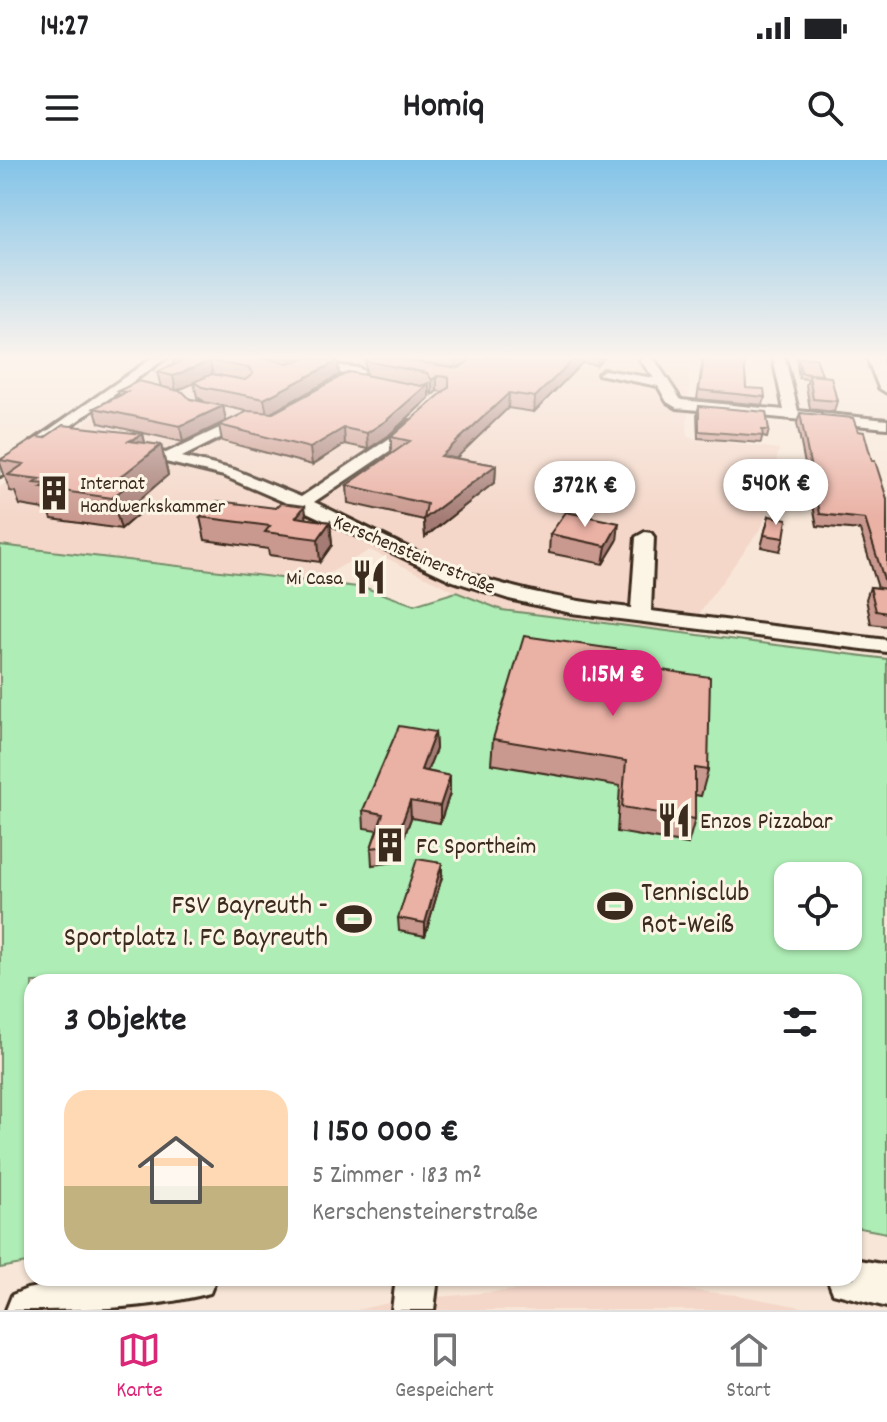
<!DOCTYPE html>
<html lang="de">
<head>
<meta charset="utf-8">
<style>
  :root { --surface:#fff; --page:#f2f2f2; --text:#202124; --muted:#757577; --line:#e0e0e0; --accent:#db2777 }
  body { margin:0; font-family:Dekko,sans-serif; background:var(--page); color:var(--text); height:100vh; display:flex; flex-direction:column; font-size:30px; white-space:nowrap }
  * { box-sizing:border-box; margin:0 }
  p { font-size:26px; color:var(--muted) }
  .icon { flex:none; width:44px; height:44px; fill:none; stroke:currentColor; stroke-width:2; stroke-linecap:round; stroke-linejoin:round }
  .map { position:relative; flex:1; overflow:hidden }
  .panel { position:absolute; left:24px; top:814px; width:838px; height:312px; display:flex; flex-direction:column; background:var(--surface); border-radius:24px; box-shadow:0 2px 6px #0004 }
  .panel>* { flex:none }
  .buttons { position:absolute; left:774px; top:702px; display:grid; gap:16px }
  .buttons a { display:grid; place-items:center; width:88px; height:88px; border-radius:16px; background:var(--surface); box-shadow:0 2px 6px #0004; font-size:40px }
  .price { position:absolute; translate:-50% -68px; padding:0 18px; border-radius:28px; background:#fff; color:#222; font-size:26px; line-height:52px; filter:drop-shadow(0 2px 4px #0008) }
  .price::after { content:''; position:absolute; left:50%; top:48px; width:24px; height:18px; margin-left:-12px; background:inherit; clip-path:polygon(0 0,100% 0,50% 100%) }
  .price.active { background:var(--accent); color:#fff }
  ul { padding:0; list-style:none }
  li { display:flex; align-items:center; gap:24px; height:200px; padding:0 40px }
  li span { display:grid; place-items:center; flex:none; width:224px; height:160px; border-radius:24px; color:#555 }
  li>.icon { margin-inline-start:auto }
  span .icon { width:96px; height:96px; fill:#fffc; stroke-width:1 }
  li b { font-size:34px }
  h2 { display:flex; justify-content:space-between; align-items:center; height:96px; padding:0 40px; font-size:34px }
  .status { display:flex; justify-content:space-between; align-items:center; height:56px; padding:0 40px; background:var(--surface); direction:ltr }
  .status svg { height:22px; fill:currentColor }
  header { display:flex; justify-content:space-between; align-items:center; height:104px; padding:0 40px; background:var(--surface); font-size:36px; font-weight:800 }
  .tab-bar { display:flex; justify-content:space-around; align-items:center; height:112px; border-top:2px solid var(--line); background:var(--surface); font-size:22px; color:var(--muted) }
  .tab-bar a { display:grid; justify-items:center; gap:4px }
  .tab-bar .active { color:var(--accent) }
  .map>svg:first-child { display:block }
  .built { fill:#f4d7c9 }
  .green { fill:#aeedb5; stroke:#748c6a; stroke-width:2; fill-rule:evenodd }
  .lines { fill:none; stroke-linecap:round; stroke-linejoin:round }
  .minor-casing { stroke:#3b2a1e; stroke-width:6 }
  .major-casing { stroke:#3b2a1e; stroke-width:6 }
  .minor { fill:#fcf5e5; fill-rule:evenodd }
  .major { fill:#fcf5e5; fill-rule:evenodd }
  .wall { fill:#c9988e; stroke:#3b2a1e; stroke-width:2; fill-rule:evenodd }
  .shaded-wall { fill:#a47c74; stroke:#3b2a1e; stroke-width:2 }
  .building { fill:#eab1a5; stroke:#3b2a1e; stroke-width:2 }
  .labels { text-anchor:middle; stroke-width:6; stroke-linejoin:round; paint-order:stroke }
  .far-poi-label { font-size:20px; fill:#3b2a1e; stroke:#fcf5e5; text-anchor:start }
  .far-street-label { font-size:20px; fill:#3b2a1e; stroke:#fcf5e5 }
  .poi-label { font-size:24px; fill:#3b2a1e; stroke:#fcf5e5; text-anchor:start }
  .near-poi-label { font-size:28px; fill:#3b2a1e; stroke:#fcf5e5; text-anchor:start }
</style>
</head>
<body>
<div class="status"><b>14:27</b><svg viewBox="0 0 49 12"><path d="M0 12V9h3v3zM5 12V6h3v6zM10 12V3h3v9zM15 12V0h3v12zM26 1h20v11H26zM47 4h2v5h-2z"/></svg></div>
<header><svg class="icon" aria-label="menu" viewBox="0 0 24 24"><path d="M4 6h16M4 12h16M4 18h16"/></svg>Homiq<svg class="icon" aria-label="search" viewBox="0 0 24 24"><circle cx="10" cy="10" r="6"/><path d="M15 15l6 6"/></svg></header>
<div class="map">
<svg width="887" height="1150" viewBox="0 0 887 1150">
  <rect width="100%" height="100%" fill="#f8e7d8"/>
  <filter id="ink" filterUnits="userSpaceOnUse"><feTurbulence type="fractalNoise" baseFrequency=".0125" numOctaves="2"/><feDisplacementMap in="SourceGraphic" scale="16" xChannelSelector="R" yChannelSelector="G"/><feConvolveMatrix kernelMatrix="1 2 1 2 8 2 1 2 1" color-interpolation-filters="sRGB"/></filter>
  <g filter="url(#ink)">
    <path class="built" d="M170,198H690L687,277L779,289L763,365L701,451L689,474L502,450L456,432L370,390L314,422L0,385V327Z
      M607,1122L738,1135L817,1150H356L402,1140Z"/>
    <path class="green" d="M0,385L366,428L414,445L456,432L502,450L887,499V1073L854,1067V822H32V1102L0,1108ZM788,716H848V776H788Z"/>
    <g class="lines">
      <g class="minor-casing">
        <path id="minor" d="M152,198H166L0,316V304Z
          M642,198H651L656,202L681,240L784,250L773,198H785L798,251L887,260V268L677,248L667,242L658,226L598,214L604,210L654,218L640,200Z
          M307,202L359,208L365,212L348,223L342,219L347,214L303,209V203Z
          M247,255L252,256V262L182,297L235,310L301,337L390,278L409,261H419V267L400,284L314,342C365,366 417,395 470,414C523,432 576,442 631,448L636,377L645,372L651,373L654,377L651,451L887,480V492L571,453L509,439L453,421L296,347L224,316L128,293L126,290L133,286L166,293Z
          M854,1099L887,1105V1147L833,1133L827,1118H854Z
          M85,1118H216L210,1133C147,1150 73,1150 6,1150L12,1135L27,1129Z
          M396,1118H438L434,1150H392Z"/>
      </g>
      <g class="major-casing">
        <path id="major" d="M867,198H881L887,210V233L879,228Z"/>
      </g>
      <use href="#minor" class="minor"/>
      <use href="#major" class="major"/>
    </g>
    <path class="wall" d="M175,198H306L339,215L270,253H273L366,215L365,198H473L457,208H459L474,198H604L597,205L582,203L534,252L508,248L455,298L496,305L495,322L425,377L424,360L348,343L347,325L391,293V277L444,232L437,231L432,235L429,230V238L388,276L368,289L345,284L312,305L222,281L219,265L251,252L223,246L226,261L183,282L99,263L94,248L119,236L118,231L161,227L157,212L174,205L173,199ZM194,223L197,237L204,241L190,239L176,231Z
      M702,198H744L746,228L765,237L763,245L697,239L702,206Z
      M796,198H816L822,215L837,241L834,252L810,249L806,225L808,219L799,218Z
      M699,246L769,270L767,278L762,277L761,283L698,278L697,253Z
      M800,253L858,271L872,301L887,339V466L871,464L866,439L870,427L878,428L860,370L817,366L797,263Z
      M143,274L145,283L161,285L168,315L139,340L142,351L121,369L52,359L50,354H45L43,349L20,345L15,332L10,331L0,303V300L44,278Z
      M769,356L784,378L780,391L761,387Z
      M200,357L306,359L330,362L332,385L320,402L269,395L268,389L205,380Z
      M550,374L617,381L603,404L549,393Z
      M641,507L708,610L701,636L695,635V659L688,684L617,672L620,626L491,604L493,579Z
      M435,572L436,589L427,611L450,616V633L440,663L411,658L395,702L372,705L371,688L377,670L364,668L363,650Z
      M442,717L425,776L399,771L398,758Z"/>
    <path class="shaded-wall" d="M289,198H306L290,203Z
      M456,198H473L456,209Z
      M575,198H583L582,203L534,252L535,237Z
      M598,198H604L597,205Z
      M210,201L213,215L176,231L173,216Z
      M338,201L339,215L267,255L264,239Z
      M437,216V231L432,235V220Z
      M429,223V238L388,276L368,289L367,273Z
      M509,233L508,248L441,313V296Z
      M223,246L226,261L183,282L180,266Z
      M344,268L345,284L312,305L310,288Z
      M143,274L148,296L161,285L168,315L139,340L142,351L121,369L112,338L129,281Z
      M496,305L495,322L425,377L424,359Z
      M305,346L308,369L296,357Z
      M330,362L332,385L320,402L318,379Z
      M619,363L617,381L603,404L606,386Z
      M435,572L436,589L421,627V610Z
      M450,616V633L440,663V646Z
      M410,641L411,658L395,702L394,685Z
      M442,703V717L425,776V763Z"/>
    <path class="building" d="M175,198H259L288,203L308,198H319L338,201L264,239L202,227L194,222L212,214L245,220L253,214L249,208L210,201L173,216L157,212L182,201L173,199Z
      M365,198H391L459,208L474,198H575L535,237L509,233L441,296L496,305L424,359L427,344L347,325L410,281L391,277L449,227V217L437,216L432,220L427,213L365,201Z
      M704,198H744L746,228L764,229L765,237L699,230Z
      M798,198H816L822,215L801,213Z
      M349,212L421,226L429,223L387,260L367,273L344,268L310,288L219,265L248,251L273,253Z
      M809,215L831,217L837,241L813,239Z
      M139,221L183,232L190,239L223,246L180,266L94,248L127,232L118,231Z
      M699,246L766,252L769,270H762L763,276L699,271Z
      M800,253L853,258L858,271L864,272L872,301H875L887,339V453L876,451L870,427L887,429L865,359L820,354Z
      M63,265L143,274L129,281L161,285L119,318L134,320L112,338L41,328L47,324L34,323L40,319L8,315L24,304L0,300L37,277L44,278Z
      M217,341L276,348L281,343L305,346L296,357L330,362L318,379L265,372L270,366L200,357Z
      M566,352L619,363L606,386L550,374Z
      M769,356L787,359L784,378L764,375Z
      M524,476L642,493L641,507L710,517L708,610L695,608V659L622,647L626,601L493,579Z
      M399,566L435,572L421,610L450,616L440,646L410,641L394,685L371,688L383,654L363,650Z
      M417,699L442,703L425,763L398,758Z"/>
  </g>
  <linearGradient id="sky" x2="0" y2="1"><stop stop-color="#82c3e8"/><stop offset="0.55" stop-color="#fcf4ed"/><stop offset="1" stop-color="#fcf4ed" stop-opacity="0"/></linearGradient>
  <rect width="887" height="359" fill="url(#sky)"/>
  <defs>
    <g id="building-bare" transform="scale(2.76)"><path d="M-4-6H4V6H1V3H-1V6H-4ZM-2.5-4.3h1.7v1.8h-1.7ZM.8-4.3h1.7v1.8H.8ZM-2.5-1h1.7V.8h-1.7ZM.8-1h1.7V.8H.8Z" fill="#3b2a1e" stroke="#fcf5e5" stroke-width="2.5" paint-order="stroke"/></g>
    <g id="restaurant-bare" transform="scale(2.76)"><path d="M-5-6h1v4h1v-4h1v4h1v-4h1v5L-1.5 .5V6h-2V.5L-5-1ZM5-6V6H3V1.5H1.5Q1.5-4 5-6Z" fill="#3b2a1e" stroke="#fcf5e5" stroke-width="2.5" paint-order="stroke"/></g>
    <g id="stadium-bare" transform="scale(2.76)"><path d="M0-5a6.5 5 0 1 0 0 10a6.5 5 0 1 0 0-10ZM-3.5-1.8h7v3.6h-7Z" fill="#3b2a1e" stroke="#fcf5e5" stroke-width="2.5" paint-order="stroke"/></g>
  </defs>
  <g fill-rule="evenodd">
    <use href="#building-bare" x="54" y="333"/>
    <use href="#restaurant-bare" x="369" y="417"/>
    <use href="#restaurant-bare" x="674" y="660"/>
    <use href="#building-bare" x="390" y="685"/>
    <use href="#stadium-bare" x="615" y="746"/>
    <use href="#stadium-bare" x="354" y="759"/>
  </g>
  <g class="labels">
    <g class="far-poi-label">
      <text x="80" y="329">Internat<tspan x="80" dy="23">Handwerkskammer</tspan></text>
      <text x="343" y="424" text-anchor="end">Mi Casa</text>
    </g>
    <g class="far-street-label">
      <text transform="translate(415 393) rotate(23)" y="7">Kerschensteinerstraße</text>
    </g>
    <g class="poi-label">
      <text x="700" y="668">Enzos Pizzabar</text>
      <text x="416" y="693">FC Sportheim</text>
    </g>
    <g class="near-poi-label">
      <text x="641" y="740">Tennisclub<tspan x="641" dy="32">Rot-Weiß</tspan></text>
      <text x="328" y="753" text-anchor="end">FSV Bayreuth -<tspan x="328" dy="32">Sportplatz 1. FC Bayreuth</tspan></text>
    </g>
  </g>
</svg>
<div class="buttons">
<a><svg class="icon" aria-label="locate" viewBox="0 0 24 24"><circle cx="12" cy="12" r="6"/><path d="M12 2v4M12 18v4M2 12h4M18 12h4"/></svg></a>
</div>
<b class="price" style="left:776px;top:367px">540K €</b>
<b class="price" style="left:585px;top:369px">372K €</b>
<b class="price active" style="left:613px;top:558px">1.15M €</b>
<section class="panel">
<h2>3 Objekte<svg class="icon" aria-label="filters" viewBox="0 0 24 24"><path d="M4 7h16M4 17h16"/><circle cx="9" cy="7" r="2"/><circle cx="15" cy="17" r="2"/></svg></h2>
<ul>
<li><span style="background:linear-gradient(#ffd9b3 60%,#c2b280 0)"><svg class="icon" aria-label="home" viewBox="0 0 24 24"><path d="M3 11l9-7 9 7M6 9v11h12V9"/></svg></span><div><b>1 150 000 €</b><p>5 Zimmer · 183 m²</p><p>Kerschensteinerstraße</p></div></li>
</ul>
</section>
</div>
<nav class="tab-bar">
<a class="active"><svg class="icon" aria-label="map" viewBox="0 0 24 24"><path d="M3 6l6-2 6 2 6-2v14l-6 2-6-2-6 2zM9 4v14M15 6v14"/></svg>Karte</a>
<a><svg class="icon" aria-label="saved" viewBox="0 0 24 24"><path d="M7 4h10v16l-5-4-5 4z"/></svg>Gespeichert</a>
<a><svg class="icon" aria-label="home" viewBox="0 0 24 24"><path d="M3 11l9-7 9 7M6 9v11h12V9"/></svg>Start</a>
</nav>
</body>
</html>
